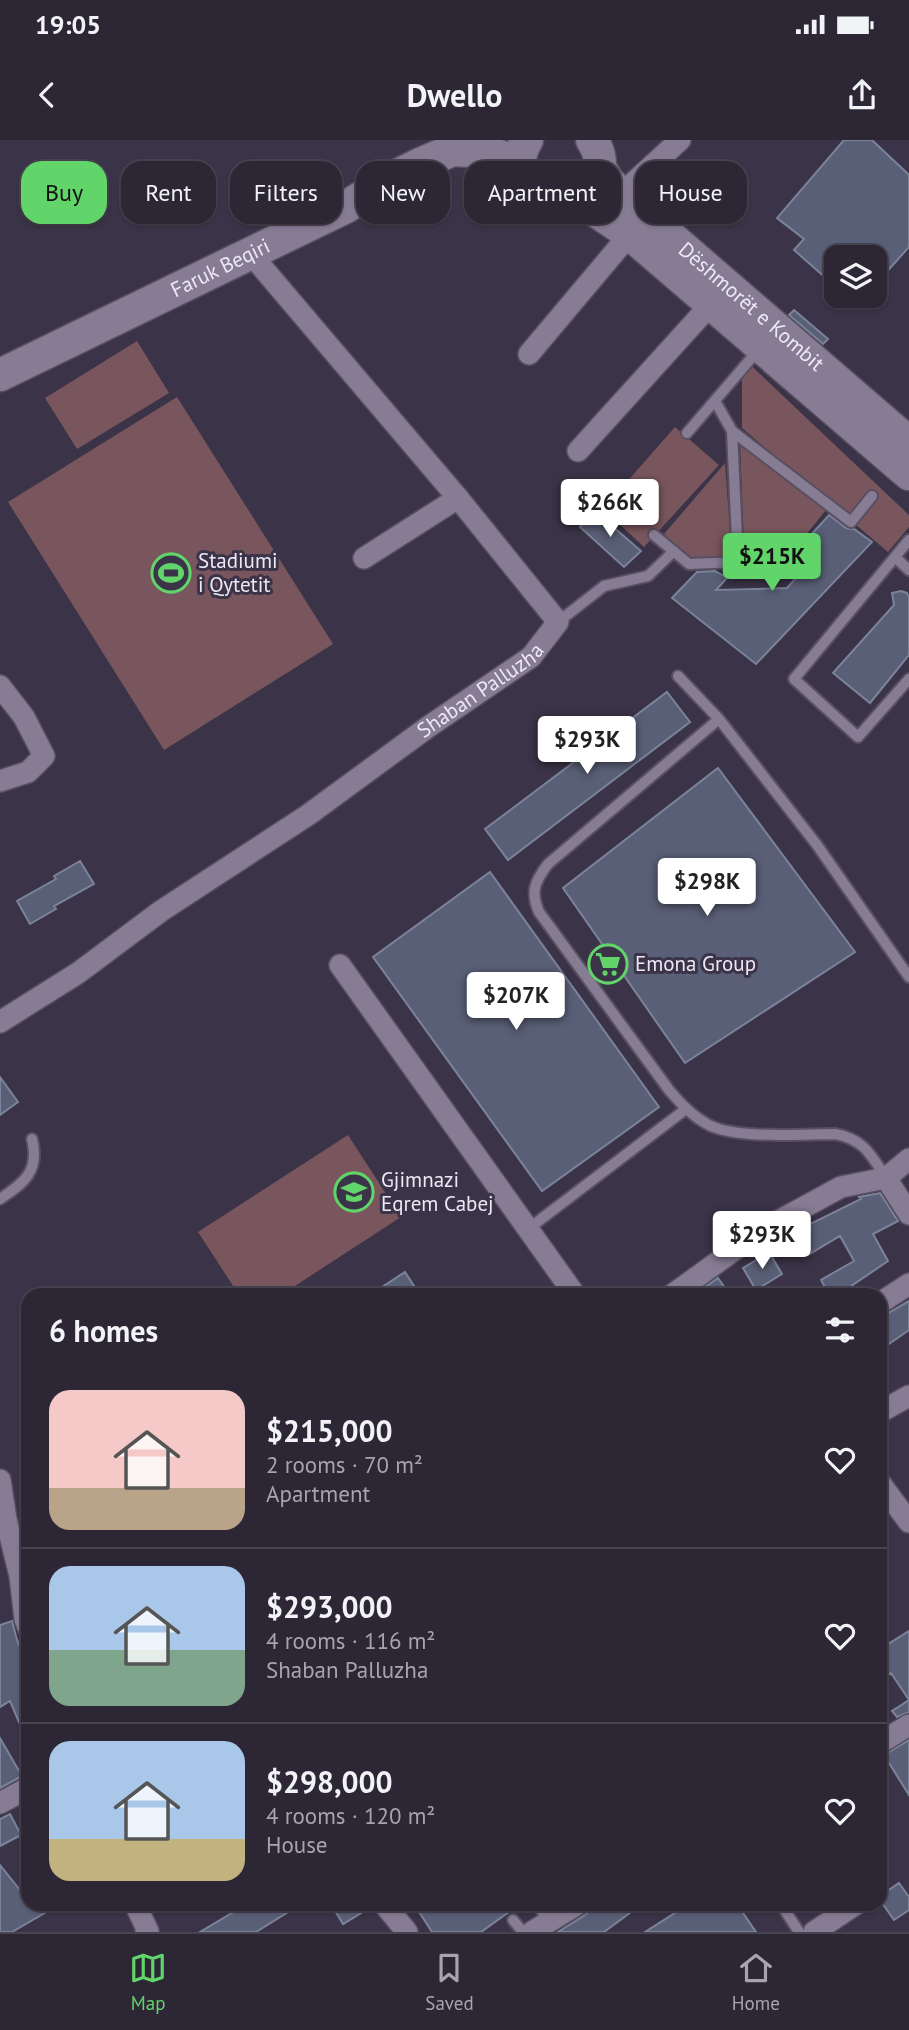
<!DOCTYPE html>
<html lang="en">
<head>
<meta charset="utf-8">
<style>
  :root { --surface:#2c2635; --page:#383241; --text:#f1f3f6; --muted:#a6a5ad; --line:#484350; --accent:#61d46a }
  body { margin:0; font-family:"PT Sans",sans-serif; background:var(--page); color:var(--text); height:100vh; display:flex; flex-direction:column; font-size:26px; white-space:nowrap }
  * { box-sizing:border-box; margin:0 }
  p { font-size:23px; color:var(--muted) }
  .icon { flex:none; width:38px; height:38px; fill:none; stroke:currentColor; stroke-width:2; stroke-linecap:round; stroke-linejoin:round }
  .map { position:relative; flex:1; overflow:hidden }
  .drawer { position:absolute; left:21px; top:1148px; width:866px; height:623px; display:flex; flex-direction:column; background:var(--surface); border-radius:21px; box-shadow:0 2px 5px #0004,0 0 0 2px var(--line) }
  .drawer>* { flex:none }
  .guide { position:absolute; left:21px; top:21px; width:868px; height:63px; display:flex; gap:14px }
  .buttons { position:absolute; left:824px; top:105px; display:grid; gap:14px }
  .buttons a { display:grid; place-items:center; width:63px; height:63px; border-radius:14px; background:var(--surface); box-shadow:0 2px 5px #0004,0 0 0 2px var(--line); font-size:35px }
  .price { position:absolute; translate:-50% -60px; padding:0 16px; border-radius:7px; background:#fff; color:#222; font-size:23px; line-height:46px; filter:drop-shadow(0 2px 4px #0008) }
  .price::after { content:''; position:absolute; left:50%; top:42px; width:21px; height:16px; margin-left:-10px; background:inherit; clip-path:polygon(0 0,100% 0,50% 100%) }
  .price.on { background:var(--accent); color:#111 }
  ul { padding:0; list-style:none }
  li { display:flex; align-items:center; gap:21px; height:175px; padding:0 28px }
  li+li { border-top:2px solid var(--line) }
  li span { display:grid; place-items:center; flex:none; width:196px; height:140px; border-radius:21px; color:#555 }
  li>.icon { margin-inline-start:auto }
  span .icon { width:84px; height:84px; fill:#fffc; stroke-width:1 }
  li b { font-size:30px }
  h2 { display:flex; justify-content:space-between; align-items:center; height:84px; padding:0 28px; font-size:30px }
  .tag { padding:0 24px; border-radius:21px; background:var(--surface); box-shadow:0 2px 5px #0004,0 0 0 2px var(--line); font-size:24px; line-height:63px }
  .tag.on { background:var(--accent); color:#111 }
  .status { display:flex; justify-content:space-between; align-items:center; height:49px; padding:0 35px; background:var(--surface); direction:ltr }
  .status svg { height:19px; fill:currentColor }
  header { display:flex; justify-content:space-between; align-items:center; height:91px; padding:0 28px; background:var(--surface); font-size:32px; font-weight:700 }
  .tab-bar { display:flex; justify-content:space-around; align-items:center; height:98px; border-top:2px solid var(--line); background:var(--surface); font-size:19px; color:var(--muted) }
  .tab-bar a { display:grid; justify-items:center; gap:4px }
  .tab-bar .on { color:var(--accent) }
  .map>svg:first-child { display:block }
  .green { fill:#79565d }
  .building { fill:#595f76; stroke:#7b839a; stroke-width:2 }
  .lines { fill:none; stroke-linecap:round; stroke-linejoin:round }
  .lane-casing { stroke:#585061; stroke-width:14 }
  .street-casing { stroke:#585061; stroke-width:24 }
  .secondary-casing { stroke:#585061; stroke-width:35 }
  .lane { stroke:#867c94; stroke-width:10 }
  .street { stroke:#867c94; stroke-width:21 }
  .secondary { stroke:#867c94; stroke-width:32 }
  .labels { text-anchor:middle; stroke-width:6; stroke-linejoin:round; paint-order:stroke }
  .street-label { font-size:21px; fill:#ede8f5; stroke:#3b3347 }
  .poi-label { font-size:21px; fill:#ede8f5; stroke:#3b3347; text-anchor:start }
</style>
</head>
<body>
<div class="status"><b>19:05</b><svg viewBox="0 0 49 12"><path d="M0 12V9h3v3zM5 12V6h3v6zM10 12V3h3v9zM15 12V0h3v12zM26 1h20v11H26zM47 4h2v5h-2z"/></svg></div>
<header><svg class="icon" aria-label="back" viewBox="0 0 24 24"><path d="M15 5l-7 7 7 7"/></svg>Dwello<svg class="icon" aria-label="share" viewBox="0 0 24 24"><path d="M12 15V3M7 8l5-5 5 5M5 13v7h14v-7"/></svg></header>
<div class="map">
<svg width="909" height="1792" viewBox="0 0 909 1792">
  <rect width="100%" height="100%" fill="#3b3347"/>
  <path class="green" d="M137,201L169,253L77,309L45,258Z
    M742,217L909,375V387L888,412L742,288Z
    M177,257L333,504L164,610L8,362Z
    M675,287L719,325L644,407L603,369Z
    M740,302L826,370L797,406L789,404L761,437L745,432Z
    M725,323L732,418L692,419L664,394Z
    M348,995L401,1077L281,1155H239L198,1092Z"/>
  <path class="building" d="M844,0H872L909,35V107L875,145V117H836V147L794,110L804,99L777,78Z
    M794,170L828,199L823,204L789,175Z
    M595,371L641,411L624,427L580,387Z
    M829,375L846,388L854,389L872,402L756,524L672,458L697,432L715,431L727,438L716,450L787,448L813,419L799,408Z
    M901,451L907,453L909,458V515L870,563L833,533L894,465L892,453Z
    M667,552L690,582L508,720L485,689Z
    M718,628L855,812L685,923L563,748Z
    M80,721L94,744L54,766L56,769L30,784L17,761L56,739L54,736Z
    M490,732L659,967L542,1051L373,817Z
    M0,937L18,962L0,975Z
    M880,1053L898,1081L873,1094L888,1121L838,1155H829L821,1140L854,1121L840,1096L808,1115L788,1095L861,1059L859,1057Z
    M769,1112L782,1134L756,1150L743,1128Z
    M405,1132L420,1155H370Z
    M718,1138L730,1155H694Z
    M909,1161V1190L889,1204L880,1193V1178Z
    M12,1481L17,1500L28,1525V1603L10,1561L0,1567V1485Z
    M909,1491V1572L897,1577L892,1571L909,1560L891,1533L880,1540V1509Z
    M0,1598L22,1636L0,1648Z
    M909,1600V1655L884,1615Z
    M10,1674L21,1695L0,1706V1679Z
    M0,1725L28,1760V1764H60L12,1792H0Z
    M899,1743L909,1757V1770L894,1780L880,1760V1756Z
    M247,1764H301L256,1792H200Z
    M331,1764H371V1767L343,1784Z
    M414,1764H520L481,1792H432Z
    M598,1764H642L604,1792H558L585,1775Z
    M689,1764H737L756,1792H645Z"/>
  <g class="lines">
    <g class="lane-casing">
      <path id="lane" d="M715,261L732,291L851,382L872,356
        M687,293L760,208
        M654,395L689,424L738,422L732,291
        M909,400L794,539L858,597L909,539
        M895,417L909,430
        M558,482L604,446L648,436L674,411
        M678,536L719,579L817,705L909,837
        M719,579L548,724C535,741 530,752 539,772L669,950C681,964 694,978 711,986C740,999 802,994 835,994C864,999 871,1015 886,1038
        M0,1059C24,1043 40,1031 32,999
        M528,1089L686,969
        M537,1764L549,1781
        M781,1764L799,1792
        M513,1780L523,1792"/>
    </g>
    <g class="street-casing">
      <g id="street">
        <path d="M621,54L680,0"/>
        <path d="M529,214L630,94"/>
        <path d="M578,311L712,163"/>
        <path d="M364,418L458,358"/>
        <path d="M0,546L24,577L44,616L28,632L0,641"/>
        <path d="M340,825L575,1155"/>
        <path id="s1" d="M0,882L78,833L161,771L308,675L428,587L531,517L558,482L458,358L250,113"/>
        <path d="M886,1038L909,1074"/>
        <path d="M672,1155L762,1090L841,1047L886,1038L909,1019"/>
        <path d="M880,1163L909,1144"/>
        <path d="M880,1272L909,1256"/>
        <path d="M0,1340L6,1379L20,1436L25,1479L28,1487"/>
        <path d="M880,1343L909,1382"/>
        <path d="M880,1603L909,1585"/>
        <path d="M0,1663L28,1648"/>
        <path d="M135,1764L148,1791L146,1792"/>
        <path d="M384,1764L407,1792"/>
        <path d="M532,1792L578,1764"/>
        <path d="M814,1792L856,1764"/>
      </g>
    </g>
    <g class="secondary-casing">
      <g id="secondary">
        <path d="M527,0C520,11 518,24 523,37C543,89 625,49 592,0"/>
        <path id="s2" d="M599,26L608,41L621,54L909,303"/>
        <path d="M571,60L584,63L630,94L909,334"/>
        <path id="s3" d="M0,235L346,67L390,39L420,24L453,10L486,12L520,22"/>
      </g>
    </g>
    <use href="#lane" class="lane"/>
    <use href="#street" class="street"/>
    <use href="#secondary" class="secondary"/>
  </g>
  <defs>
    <g id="stadium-ring" transform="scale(2.0125)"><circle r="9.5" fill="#3b3347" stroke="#61d46a" stroke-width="1.5"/><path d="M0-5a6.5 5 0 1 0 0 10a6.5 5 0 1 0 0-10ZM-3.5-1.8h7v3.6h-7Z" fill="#61d46a"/></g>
    <g id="supermarket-ring" transform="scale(2.0125)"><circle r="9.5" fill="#3b3347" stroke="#61d46a" stroke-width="1.5"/><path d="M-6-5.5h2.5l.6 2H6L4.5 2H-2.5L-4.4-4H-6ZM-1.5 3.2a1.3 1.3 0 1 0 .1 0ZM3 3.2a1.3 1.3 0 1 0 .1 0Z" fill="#61d46a"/></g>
    <g id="school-ring" transform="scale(2.0125)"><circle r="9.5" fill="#3b3347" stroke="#61d46a" stroke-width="1.5"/><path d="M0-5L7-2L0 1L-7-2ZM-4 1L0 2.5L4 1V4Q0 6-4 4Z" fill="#61d46a"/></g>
  </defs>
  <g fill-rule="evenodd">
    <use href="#stadium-ring" x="171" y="433"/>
    <use href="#supermarket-ring" x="608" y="824"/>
    <use href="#school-ring" x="354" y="1052"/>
  </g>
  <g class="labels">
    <g class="street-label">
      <text dy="7" stroke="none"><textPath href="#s3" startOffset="245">Faruk Beqiri</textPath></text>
      <text dy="7" stroke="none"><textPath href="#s2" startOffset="208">Dëshmorët e Kombit</textPath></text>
      <text dy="7" stroke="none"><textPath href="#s1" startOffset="584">Shaban Palluzha</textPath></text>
    </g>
    <g class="poi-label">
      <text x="198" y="428">Stadiumi<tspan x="198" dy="24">i Qytetit</tspan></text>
      <text x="635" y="831">Emona Group</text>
      <text x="381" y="1047">Gjimnazi<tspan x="381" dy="24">Eqrem Cabej</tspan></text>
    </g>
  </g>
</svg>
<div class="buttons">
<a><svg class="icon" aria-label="layers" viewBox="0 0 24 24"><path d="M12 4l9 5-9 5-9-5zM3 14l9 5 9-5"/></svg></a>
</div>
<b class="price" style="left:610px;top:399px">$266K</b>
<b class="price on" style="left:772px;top:453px">$215K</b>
<b class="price" style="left:587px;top:636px">$293K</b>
<b class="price" style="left:707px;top:778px">$298K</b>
<b class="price" style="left:516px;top:892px">$207K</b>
<b class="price" style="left:762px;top:1131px">$293K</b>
<div class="guide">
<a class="tag on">Buy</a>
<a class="tag">Rent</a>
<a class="tag">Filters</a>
<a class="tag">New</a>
<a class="tag">Apartment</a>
<a class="tag">House</a>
</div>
<section class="drawer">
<h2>6 homes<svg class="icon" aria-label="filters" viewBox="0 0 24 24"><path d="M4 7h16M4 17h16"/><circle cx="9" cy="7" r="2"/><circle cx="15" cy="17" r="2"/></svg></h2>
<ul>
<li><span style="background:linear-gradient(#f6c9c9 70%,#b9a48a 0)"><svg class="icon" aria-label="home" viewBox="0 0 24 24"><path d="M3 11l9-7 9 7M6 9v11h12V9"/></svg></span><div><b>$215,000</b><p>2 rooms · 70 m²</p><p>Apartment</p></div><svg class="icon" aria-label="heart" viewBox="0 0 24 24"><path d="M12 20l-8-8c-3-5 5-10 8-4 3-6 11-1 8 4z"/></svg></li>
<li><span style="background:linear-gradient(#a9c7e8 60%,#7fa58c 0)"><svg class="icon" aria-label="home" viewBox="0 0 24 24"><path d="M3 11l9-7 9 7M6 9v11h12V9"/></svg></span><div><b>$293,000</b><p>4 rooms · 116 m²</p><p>Shaban Palluzha</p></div><svg class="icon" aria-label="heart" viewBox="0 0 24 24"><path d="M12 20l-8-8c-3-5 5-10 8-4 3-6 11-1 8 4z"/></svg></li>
<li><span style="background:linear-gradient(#a9c7e8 70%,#c2b280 0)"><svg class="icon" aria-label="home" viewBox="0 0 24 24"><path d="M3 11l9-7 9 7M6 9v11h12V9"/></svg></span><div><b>$298,000</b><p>4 rooms · 120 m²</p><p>House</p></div><svg class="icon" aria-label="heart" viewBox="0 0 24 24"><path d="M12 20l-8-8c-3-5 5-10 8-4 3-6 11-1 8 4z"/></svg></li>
</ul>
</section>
</div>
<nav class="tab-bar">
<a class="on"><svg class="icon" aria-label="map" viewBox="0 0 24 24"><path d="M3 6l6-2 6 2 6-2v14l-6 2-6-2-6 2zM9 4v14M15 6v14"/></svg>Map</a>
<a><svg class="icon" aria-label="saved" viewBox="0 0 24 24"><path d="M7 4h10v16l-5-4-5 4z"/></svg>Saved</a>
<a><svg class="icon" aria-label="home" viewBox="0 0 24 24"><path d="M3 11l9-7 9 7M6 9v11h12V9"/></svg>Home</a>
</nav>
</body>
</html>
